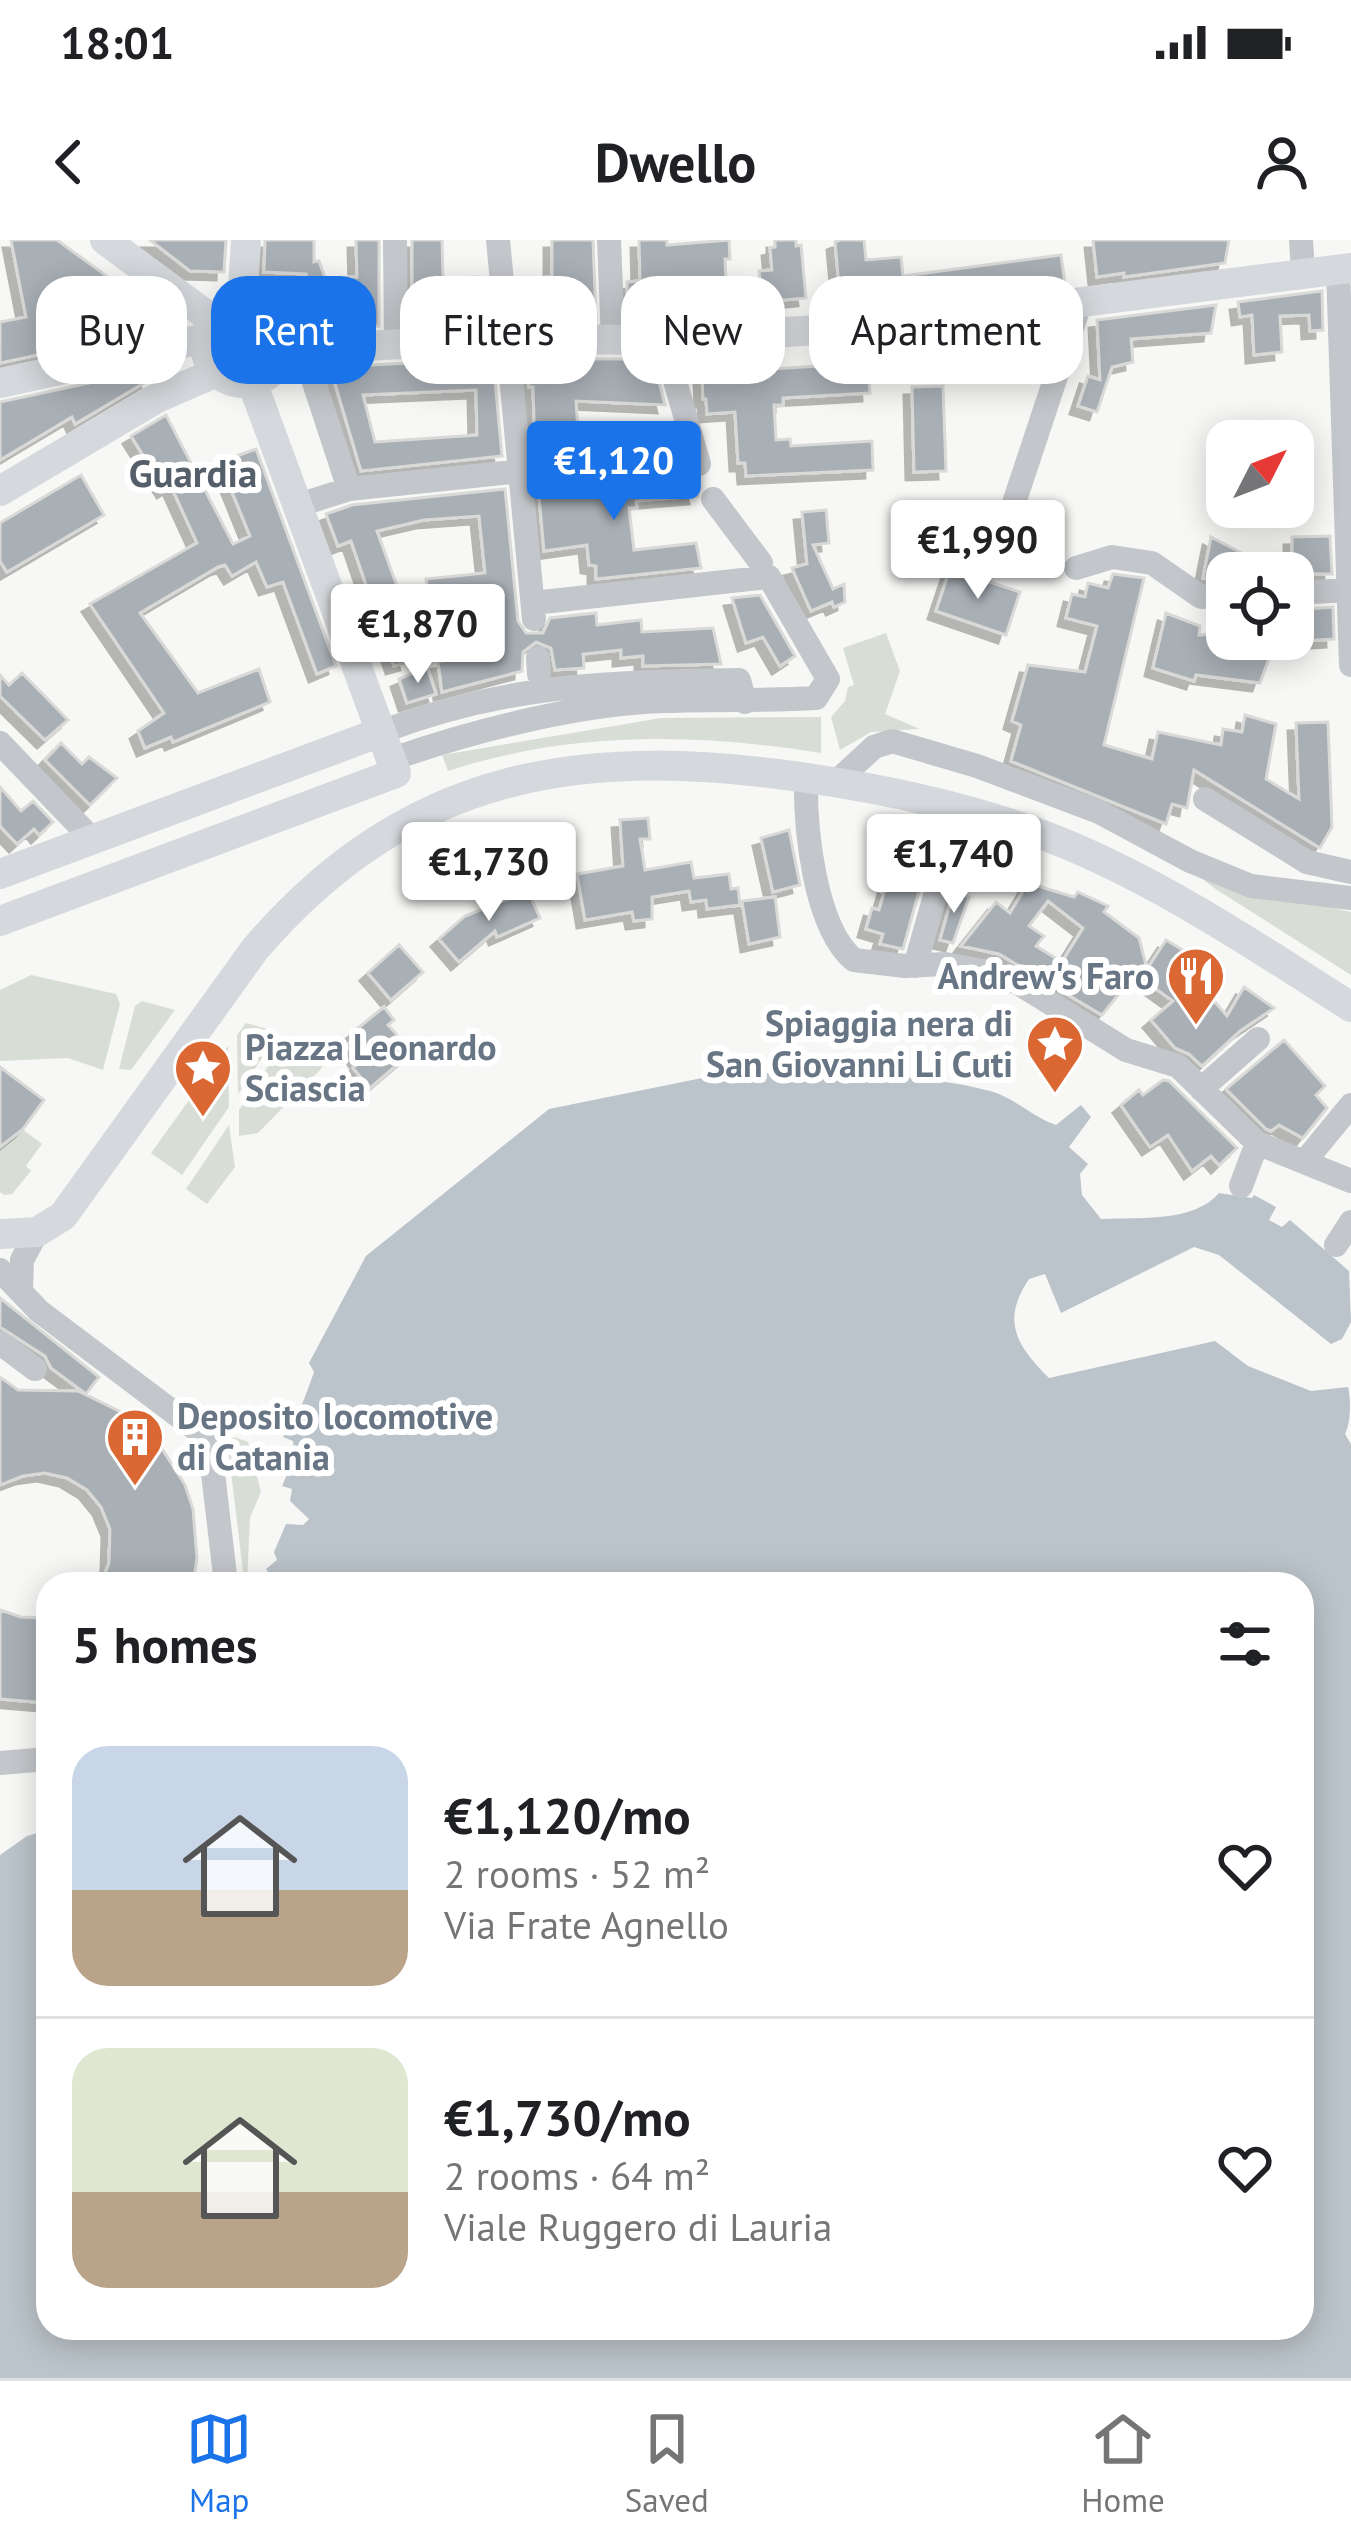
<!DOCTYPE html>
<html lang="en">
<head>
<meta charset="utf-8">
<style>
  :root { --surface:#fff; --page:#f2f2f2; --text:#202124; --muted:#757577; --line:#e0e0e0; --accent:#1a73e8 }
  body { margin:0; font-family:"PT Sans",sans-serif; background:var(--page); color:var(--text); height:100vh; display:flex; flex-direction:column; font-size:45px; white-space:nowrap }
  * { box-sizing:border-box; margin:0 }
  p { font-size:39px; color:var(--muted) }
  .icon { flex:none; width:66px; height:66px; fill:none; stroke:currentColor; stroke-width:2; stroke-linecap:round; stroke-linejoin:round }
  .map { position:relative; flex:1; overflow:hidden }
  .drawer { position:absolute; left:36px; top:1332px; width:1278px; height:768px; display:flex; flex-direction:column; background:var(--surface); border-radius:36px; box-shadow:0 6px 30px #0003 }
  .drawer>* { flex:none }
  .hud { position:absolute; left:36px; top:36px; width:1281px; height:108px; display:flex; gap:24px }
  .needle { width:78px; rotate:48deg }
  .buttons { position:absolute; left:1206px; top:180px; display:grid; gap:24px }
  .buttons a { display:grid; place-items:center; width:108px; height:108px; border-radius:24px; background:var(--surface); box-shadow:0 6px 30px #0003; font-size:60px }
  .price { position:absolute; translate:-50% -102px; padding:0 27px; border-radius:12px; background:#fff; color:#222; font-size:39px; line-height:78px; filter:drop-shadow(0 3px 6px #0008) }
  .price::after { content:''; position:absolute; left:50%; top:72px; width:36px; height:27px; margin-left:-18px; background:inherit; clip-path:polygon(0 0,100% 0,50% 100%) }
  .price.current { background:var(--accent); color:#fff }
  ul { padding:0; list-style:none }
  li { display:flex; align-items:center; gap:36px; height:300px; padding:0 36px }
  li+li { border-top:3px solid var(--line) }
  li span { display:grid; place-items:center; flex:none; width:336px; height:240px; border-radius:36px; color:#555 }
  li>.icon { margin-inline-start:auto }
  span .icon { width:144px; height:144px; fill:#fffc; stroke-width:1 }
  li b { font-size:51px }
  h2 { display:flex; justify-content:space-between; align-items:center; height:144px; padding:0 36px; font-size:51px }
  .chip { padding:0 42px; border-radius:36px; background:var(--surface); box-shadow:0 6px 30px #0003; font-size:42px; line-height:108px }
  .chip.current { background:var(--accent); color:#fff }
  .status { display:flex; justify-content:space-between; align-items:center; height:84px; padding:0 60px; background:var(--surface); direction:ltr }
  .status svg { height:33px; fill:currentColor }
  header { display:flex; justify-content:space-between; align-items:center; height:156px; padding:0 36px; background:var(--surface); font-size:54px; font-weight:700 }
  .menu { display:flex; justify-content:space-around; align-items:center; height:168px; border-top:3px solid var(--line); background:var(--surface); font-size:33px; color:var(--muted) }
  .menu a { display:grid; justify-items:center; gap:6px }
  .menu .current { color:var(--accent) }
  .map>svg:first-child { display:block }
  .green { fill:#d8ded6 }
  .water { fill:#bbc4ca }
  .building { fill:#a8afb5; stroke:#d9d9d7; stroke-width:3; fill-rule:evenodd; filter:url(#shadow) }
  .lines { fill:none; stroke-linecap:round; stroke-linejoin:round }
  .minor { stroke:#c3c6ca; stroke-width:24 }
  .major { stroke:#d5d8dc; stroke-width:30 }
  .labels { text-anchor:middle; stroke-width:12; stroke-linejoin:round; paint-order:stroke }
  .poi-label { font-size:36px; font-weight:bold; fill:#687584; stroke:#fff; text-anchor:end }
  .neighbourhood-label { font-size:39px; font-weight:bold; fill:#555f6a; stroke:#fff }
</style>
</head>
<body>
<div class="status"><b>18:01</b><svg viewBox="0 0 49 12"><path d="M0 12V9h3v3zM5 12V6h3v6zM10 12V3h3v9zM15 12V0h3v12zM26 1h20v11H26zM47 4h2v5h-2z"/></svg></div>
<header><svg class="icon" aria-label="back" viewBox="0 0 24 24"><path d="M15 5l-7 7 7 7"/></svg>Dwello<svg class="icon" aria-label="person" viewBox="0 0 24 24"><circle cx="12" cy="8" r="4"/><path d="M4 21q1-7 8-7t8 7"/></svg></header>
<div class="map">
<svg width="1351" height="2138" viewBox="0 0 1351 2138">
  <defs>
    <filter id="shadow"><feDropShadow dx="-8" dy="8" stdDeviation="0" flood-color="#0004"/></filter>
  </defs>
  <rect width="100%" height="100%" fill="#f7f7f5"/>
  <path class="green" d="M221 104a23 23 0 1 1 46 0a23 23 0 1 1-46 0Z
    M886,393L900,431L885,474L920,489L871,492L840,510L831,477L845,461L848,447L854,445L843,408Z
    M821,477V513C695,493 570,491 448,531L442,515L661,478Z
    M1200,637L1351,672V735L1214,648Z
    M31,735L116,754L120,764L103,830L68,818L0,821V750Z
    M142,761L175,770L131,830L119,829L135,766Z
    M246,783L279,792L238,854L237,795Z
    M288,796L332,805L321,829L258,893L239,896V870Z
    M228,806L229,867L182,935L151,913Z
    M229,885L235,927L207,964L186,949Z
    M21,888L42,904L26,926L31,931L12,954L4,955L0,952V906Z
    M234,1197L248,1202L261,1252L250,1278L247,1344H241L243,1332L228,1206Z"/>
  <path class="water" d="M758,833C833,835 917,832 990,851C1013,857 1033,877 1056,885L1081,865L1091,877L1069,907L1088,924L1080,934L1082,955L1101,979C1137,977 1194,983 1219,953L1252,958L1254,955L1276,967L1269,980L1282,987L1290,980L1349,1031L1351,1082L1342,1099L1331,1104L1219,1015L1194,1007L1061,1073L1045,1034L1029,1039C1001,1081 1016,1105 1049,1138L1215,1101L1248,1126L1311,1151L1348,1147C1351,1160 1351,1182 1345,1194L1351,1204V2138H0V1615L27,1596L48,1590V2088H1302V1344H271L273,1340L266,1329L277,1320L274,1312L286,1284L303,1285L309,1279L290,1261L292,1249L282,1246L295,1216L293,1201L283,1197C298,1180 306,1154 314,1132L309,1123L366,1016L549,869L712,836Z"/>
  <path class="building" d="M11,0H57L141,61L140,93L0,123V82L26,77Z
    M150,0H226L224,32L190,31Z
    M265,0H314V22L319,21L325,38L357,37L356,0H379V86L321,89L306,34L264,32Z
    M412,0H442L443,39L478,37L479,45L486,44L489,80L412,84Z
    M552,0H593L596,80H522L518,39L552,37Z
    M639,0H667V5L729,0L730,19H725L727,65L628,73L627,42L640,41Z
    M775,0H796V6L801,5L806,58L762,62L759,31L772,30L770,8L775,7Z
    M840,0H864L866,20L901,17L903,36L1061,15L1065,44L907,65L905,50L840,56L835,2Z
    M1093,0H1229L1225,23L1124,37V33L1097,37Z
    M1322,51L1323,90L1310,91L1309,75L1280,76L1282,112L1254,115L1252,75L1240,77L1238,62Z
    M1216,65L1211,93L1131,99L1133,122L1112,127L1097,172L1078,166L1088,136L1100,140L1097,80Z
    M1056,85L1048,109H1036L1035,104L986,110L984,94Z
    M493,119L502,216L361,231L330,127ZM476,150L477,195L375,202L363,155Z
    M526,119H653L665,165L576,161L578,192L618,190L619,204L535,213L533,147H529Z
    M868,123L870,153L783,158V165H774L776,200L790,199L791,206L872,201L873,230L746,236L745,223H738L735,172L707,174L706,159H703L702,133Z
    M145,131L149,140L75,184L72,177L0,220V162Z
    M943,146L946,231L914,232L912,147Z
    M166,175L233,304L250,296L220,222L256,209L336,426L317,434L283,342L267,347L256,322L232,336L225,325L218,327L140,373L198,453L259,429L270,462L173,502L171,497L145,508L138,491L164,473L90,364L197,303L171,246L165,250L131,196Z
    M684,231L692,238L697,256L636,261L637,268H629L634,310L696,303L701,328L596,339V326L589,325L587,305L544,311L538,246Z
    M81,235L104,275L7,332L0,321V283Z
    M505,249L518,381L526,393H543L550,378L596,373L597,385L641,380L642,392L713,388L721,424L643,426V416L621,418V410L583,414L584,428L555,430L551,408L536,402L523,412L522,431L442,452L438,422L494,409L489,351L429,359L426,339L485,333L479,276L424,280L377,291L406,371L393,375L408,422L394,426L351,301L338,306L326,274L352,265Z
    M826,270L829,303L813,305L833,349L844,344L845,362L834,367L832,362L811,371L792,328L807,324L802,272Z
    M1330,296L1332,334L1227,333V340L1203,338L1211,297L1255,320L1292,315V297Z
    M950,329L1020,352L1006,395L936,371Z
    M1113,334L1144,338L1104,505L1152,519L1158,492L1221,505L1223,489L1242,492L1245,475L1276,484L1266,539L1299,559L1296,483L1328,482L1332,587L1320,608L1194,530L1187,568L1172,564L1166,584L1011,521L1021,485L1012,481L1028,425L1085,432L1097,386L1066,378L1072,354L1085,357L1088,343L1108,348Z
    M760,355L795,416L780,426L763,397L746,403L732,358Z
    M1333,367L1334,399L1303,401L1302,383H1309L1308,369Z
    M1166,373L1200,386L1199,395L1223,393L1227,399L1272,410L1260,443L1196,435L1194,441L1153,428Z
    M427,427L436,454L407,463L399,439Z
    M22,433L68,480L45,500L0,456V435L9,445Z
    M61,503L82,524L89,517L117,538L90,565L45,520Z
    M0,547L21,571L33,561L53,582L39,595L34,589L17,604L0,586Z
    M648,578L650,599H640L645,630L691,622L694,638L729,634L731,649L738,648L740,665L707,669L706,660L691,662L689,651L652,657V679L634,681L632,672L585,680L577,634L623,626L620,580Z
    M789,590L800,645L773,652L761,598Z
    M901,626L924,633L903,709L880,704L883,694L866,689L872,668L879,670L886,646L894,649Z
    M956,643L960,644L957,652L969,657L953,703L940,700Z
    M1028,643L1074,657L1078,652L1108,666L1104,672L1139,698L1147,729L1166,700L1201,721L1189,732L1227,776L1244,747L1274,768L1240,791L1202,826L1189,814L1175,808L1151,780L1173,761L1135,734L1102,775L999,714L961,706L996,662L1010,673ZM1048,661L1083,688L1062,722L1036,706L1044,696L1029,686Z
    M528,651L540,678L497,697L495,691L459,722L439,699L465,676Z
    M775,657L780,697L749,704L742,661Z
    M399,705L423,732L391,760L368,733Z
    M384,767L394,780L388,785L412,812L370,848L353,828L360,822L347,805L357,797L353,792Z
    M1284,800L1325,846L1316,855L1327,868L1303,898L1279,885L1271,891L1266,889L1226,849Z
    M0,827L44,860L23,889L0,907Z
    M1163,840L1169,841L1237,908L1219,925L1211,916L1192,931L1168,895L1150,907L1121,865L1139,850L1143,855Z
    M0,1058L99,1137L86,1154L51,1128L45,1116L0,1087Z
    M0,1137L18,1150L78,1151L121,1172L159,1204L185,1245L193,1269L197,1318L193,1344H101L109,1323L110,1289L101,1267L87,1250L67,1238L45,1233L23,1236L0,1245Z
    M0,1370L21,1377L48,1378V1463L0,1459Z"/>
  <g class="lines">
    <path class="minor" d="M395,0L396,103
      M498,0L534,379
      M609,0L613,100
      M1301,0L1303,31
      M1338,29L1351,425
      M303,109L349,249
      M669,120L699,224
      M713,259L761,323
      M296,266L349,249L695,213
      M1006,287L1011,313L986,302L1006,287L1081,61
      M1076,328L1112,317L1152,323L1201,357L1227,356
      M1293,353L1351,350
      M538,418L539,434
      M381,492C506,444 608,442 739,440L745,462
      M0,503L93,600
      M392,519C473,491 580,463 666,461C716,459 766,461 816,458L828,439L769,337L533,363
      M806,538C805,587 814,687 854,720L905,726L945,724L983,731L1018,743L1126,810L1178,826L1257,903L1351,941
      M836,542L874,507L892,501L977,526L1099,572L1190,621L1251,646L1351,658
      M1205,559L1307,622L1351,632
      M915,726L947,614
      M1201,849L1258,799
      M1305,921L1351,865
      M1241,946L1257,903
      M1336,1005L1351,982
      M0,1030L39,1071L209,1199L226,1344
      M21,1051L22,1020L37,992
      M0,1103L35,1129
      M0,1523L48,1519"/>
    <path class="major" d="M105,0L213,80
      M242,65L246,0
      M205 104a39 39 0 1 1 78 0a39 39 0 1 1-78 0Z
      M282,110L506,99L666,100L908,84L1351,28
      M0,143L206,98
      M0,251L157,158L217,132
      M0,634L381,492
      M0,681L396,533L252,142
      M0,994L37,992L63,976L255,709C411,527 588,505 814,539C901,552 987,571 1068,605C1168,647 1260,709 1351,767"/>
  </g>
  <defs>
    <g id="restaurant-pin" transform="scale(3)"><path d="M0 17L-7.5 6A9.5 9.5 0 1 1 7.5 6Z" fill="#db6732" stroke="#fff"/><path d="M-5-6h1v4h1v-4h1v4h1v-4h1v5L-1.5 .5V6h-2V.5L-5-1ZM5-6V6H3V1.5H1.5Q1.5-4 5-6Z" fill="#fff"/></g>
    <g id="sight-pin" transform="scale(3)"><path d="M0 17L-7.5 6A9.5 9.5 0 1 1 7.5 6Z" fill="#db6732" stroke="#fff"/><path d="M0-6L1.8-2.2L6-1.7L2.9 1.2L3.7 5.4L0 3.3L-3.7 5.4L-2.9 1.2L-6-1.7L-1.8-2.2Z" fill="#fff"/></g>
    <g id="building-pin" transform="scale(3)"><path d="M0 17L-7.5 6A9.5 9.5 0 1 1 7.5 6Z" fill="#db6732" stroke="#fff"/><path d="M-4-6H4V6H1V3H-1V6H-4ZM-2.5-4.3h1.7v1.8h-1.7ZM.8-4.3h1.7v1.8H.8ZM-2.5-1h1.7V.8h-1.7ZM.8-1h1.7V.8H.8Z" fill="#fff"/></g>
  </defs>
  <g fill-rule="evenodd">
    <use href="#restaurant-pin" x="1196" y="736"/>
    <use href="#sight-pin" x="1055" y="804"/>
    <use href="#sight-pin" x="203" y="828"/>
    <use href="#building-pin" x="135" y="1197"/>
  </g>
  <g class="labels">
    <g class="poi-label">
      <text x="1154" y="749">Andrew's Faro</text>
      <text x="1013" y="796">Spiaggia nera di<tspan x="1013" dy="41">San Giovanni Li Cuti</tspan></text>
      <text x="245" y="820" text-anchor="start">Piazza Leonardo<tspan x="245" dy="41">Sciascia</tspan></text>
      <text x="177" y="1189" text-anchor="start">Deposito locomotive<tspan x="177" dy="41">di Catania</tspan></text>
    </g>
    <g class="neighbourhood-label">
      <text x="193" y="247">Guardia</text>
    </g>
  </g>
</svg>
<div class="buttons">
<a><svg class="needle" viewBox="-14 -14 28 28"><path d="M0-13l5 13h-10z" fill="#e53935"/><path d="M0 13l5-13h-10z" fill="#757577"/></svg></a>
<a><svg class="icon" aria-label="locate" viewBox="0 0 24 24"><circle cx="12" cy="12" r="6"/><path d="M12 2v4M12 18v4M2 12h4M18 12h4"/></svg></a>
</div>
<b class="price current" style="left:614px;top:283px">€1,120</b>
<b class="price" style="left:978px;top:362px">€1,990</b>
<b class="price" style="left:418px;top:446px">€1,870</b>
<b class="price" style="left:954px;top:676px">€1,740</b>
<b class="price" style="left:489px;top:684px">€1,730</b>
<div class="hud">
<a class="chip">Buy</a>
<a class="chip current">Rent</a>
<a class="chip">Filters</a>
<a class="chip">New</a>
<a class="chip">Apartment</a>
</div>
<section class="drawer">
<h2>5 homes<svg class="icon" aria-label="filters" viewBox="0 0 24 24"><path d="M4 7h16M4 17h16"/><circle cx="9" cy="7" r="2"/><circle cx="15" cy="17" r="2"/></svg></h2>
<ul>
<li><span style="background:linear-gradient(#c9d6e8 60%,#b9a48a 0)"><svg class="icon" aria-label="home" viewBox="0 0 24 24"><path d="M3 11l9-7 9 7M6 9v11h12V9"/></svg></span><div><b>€1,120/mo</b><p>2 rooms · 52 m²</p><p>Via Frate Agnello</p></div><svg class="icon" aria-label="heart" viewBox="0 0 24 24"><path d="M12 20l-8-8c-3-5 5-10 8-4 3-6 11-1 8 4z"/></svg></li>
<li><span style="background:linear-gradient(#dfe7d0 60%,#b9a48a 0)"><svg class="icon" aria-label="home" viewBox="0 0 24 24"><path d="M3 11l9-7 9 7M6 9v11h12V9"/></svg></span><div><b>€1,730/mo</b><p>2 rooms · 64 m²</p><p>Viale Ruggero di Lauria</p></div><svg class="icon" aria-label="heart" viewBox="0 0 24 24"><path d="M12 20l-8-8c-3-5 5-10 8-4 3-6 11-1 8 4z"/></svg></li>
</ul>
</section>
</div>
<nav class="menu">
<a class="current"><svg class="icon" aria-label="map" viewBox="0 0 24 24"><path d="M3 6l6-2 6 2 6-2v14l-6 2-6-2-6 2zM9 4v14M15 6v14"/></svg>Map</a>
<a><svg class="icon" aria-label="saved" viewBox="0 0 24 24"><path d="M7 4h10v16l-5-4-5 4z"/></svg>Saved</a>
<a><svg class="icon" aria-label="home" viewBox="0 0 24 24"><path d="M3 11l9-7 9 7M6 9v11h12V9"/></svg>Home</a>
</nav>
</body>
</html>
